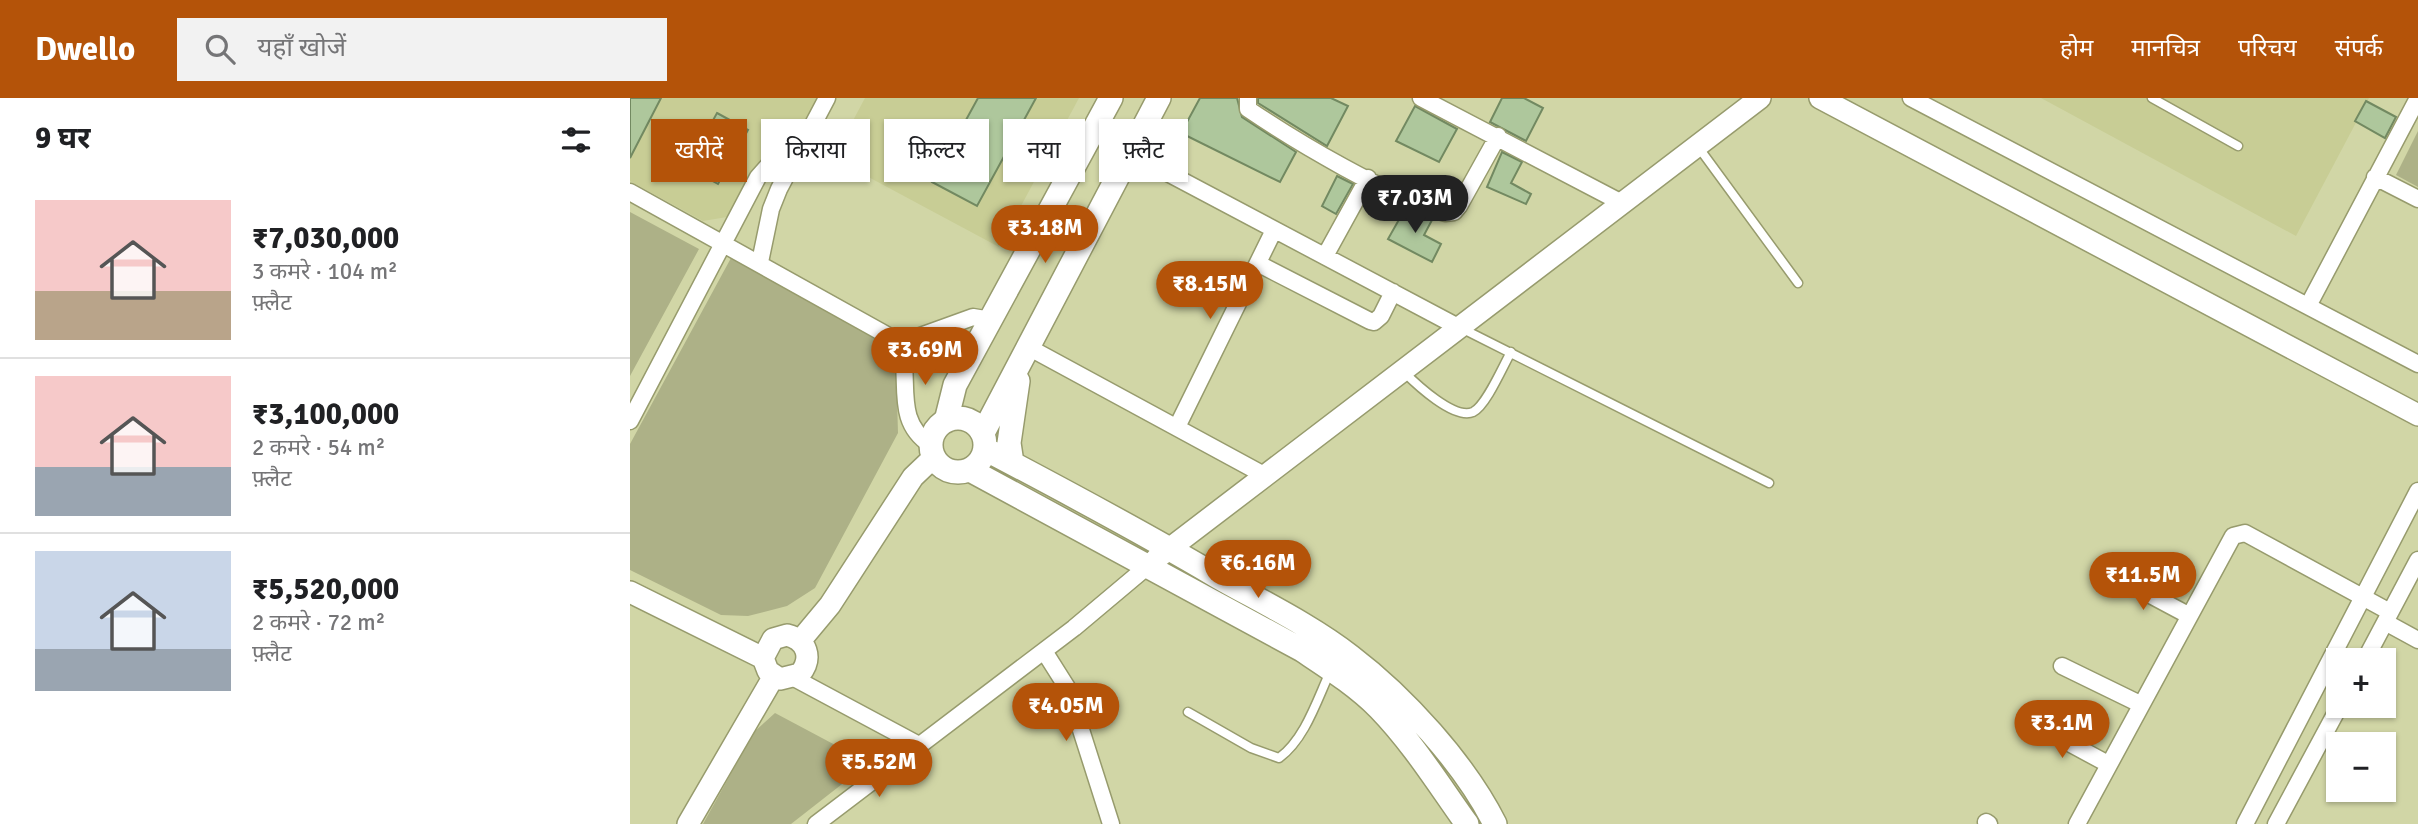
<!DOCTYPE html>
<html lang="hi">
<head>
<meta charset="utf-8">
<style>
  :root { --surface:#fff; --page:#f2f2f2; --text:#202124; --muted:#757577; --line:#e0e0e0; --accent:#b45309 }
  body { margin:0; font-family:Signika,"Noto Sans Devanagari",sans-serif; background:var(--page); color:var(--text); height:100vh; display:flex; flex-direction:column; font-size:26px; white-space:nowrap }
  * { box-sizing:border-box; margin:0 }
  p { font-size:23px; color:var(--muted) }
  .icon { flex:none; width:38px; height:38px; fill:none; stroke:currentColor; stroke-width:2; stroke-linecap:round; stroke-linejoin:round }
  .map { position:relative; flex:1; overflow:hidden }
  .sheet { display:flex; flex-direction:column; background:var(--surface); width:630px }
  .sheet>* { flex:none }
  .guide { position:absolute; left:21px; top:21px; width:665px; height:63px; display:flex; gap:14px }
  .buttons { position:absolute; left:1696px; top:550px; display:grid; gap:14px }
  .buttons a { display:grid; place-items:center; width:70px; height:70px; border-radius:0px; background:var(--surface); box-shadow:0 2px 5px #0004; font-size:35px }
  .price { position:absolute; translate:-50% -60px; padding:0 16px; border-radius:24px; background:var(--accent); color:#fff; font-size:23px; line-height:46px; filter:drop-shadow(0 2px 4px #0008) }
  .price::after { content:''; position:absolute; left:50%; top:42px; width:21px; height:16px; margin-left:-10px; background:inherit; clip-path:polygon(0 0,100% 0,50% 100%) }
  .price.on { background:#222; color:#fff }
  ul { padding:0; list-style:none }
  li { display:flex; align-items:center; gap:21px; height:175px; padding:0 35px }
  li+li { border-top:2px solid var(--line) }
  li span { display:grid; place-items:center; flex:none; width:196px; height:140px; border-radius:0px; color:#555 }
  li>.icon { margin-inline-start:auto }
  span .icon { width:84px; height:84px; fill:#fffc; stroke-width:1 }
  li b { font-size:30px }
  h2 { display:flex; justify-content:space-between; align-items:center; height:84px; padding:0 35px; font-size:30px }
  .chip { padding:0 24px; border-radius:0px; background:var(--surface); box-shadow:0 2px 5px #0004; font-size:24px; line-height:63px }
  .chip.on { background:var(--accent); color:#fff }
  header { display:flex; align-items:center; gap:42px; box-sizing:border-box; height:98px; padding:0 35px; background:var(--accent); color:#fff }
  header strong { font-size:33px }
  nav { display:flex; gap:38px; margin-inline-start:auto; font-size:24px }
  .search { width:490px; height:63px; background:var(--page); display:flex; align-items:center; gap:18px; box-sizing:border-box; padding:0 24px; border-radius:0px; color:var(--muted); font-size:26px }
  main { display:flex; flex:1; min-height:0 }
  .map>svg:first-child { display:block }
  .built { fill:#c8cd95 }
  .green { fill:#adb187 }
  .building { fill:#aec79c; stroke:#728961; stroke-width:2 }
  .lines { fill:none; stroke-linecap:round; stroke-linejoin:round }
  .service-casing { stroke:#979b6d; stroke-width:11 }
  .minor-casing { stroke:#979b6d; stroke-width:19 }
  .tertiary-casing { stroke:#979b6d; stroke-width:24 }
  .secondary-casing { stroke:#979b6d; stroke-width:26 }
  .service { stroke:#fff; stroke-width:8 }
  .minor { stroke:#fff; stroke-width:16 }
  .tertiary { stroke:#fff; stroke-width:21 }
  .secondary { stroke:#fff; stroke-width:23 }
</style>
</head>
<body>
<header>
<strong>Dwello</strong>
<div class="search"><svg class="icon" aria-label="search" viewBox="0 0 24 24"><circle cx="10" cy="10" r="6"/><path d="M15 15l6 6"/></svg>यहाँ खोजें</div>
<nav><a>होम</a><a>मानचित्र</a><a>परिचय</a><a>संपर्क</a></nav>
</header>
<main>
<section class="sheet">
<h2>9 घर<svg class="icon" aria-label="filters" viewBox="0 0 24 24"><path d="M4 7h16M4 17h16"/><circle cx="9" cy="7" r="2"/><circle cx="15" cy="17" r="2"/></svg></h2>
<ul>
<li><span style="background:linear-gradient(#f6c9c9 65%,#b9a48a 0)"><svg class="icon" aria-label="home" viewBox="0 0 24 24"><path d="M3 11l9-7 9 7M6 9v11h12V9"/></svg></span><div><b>₹7,030,000</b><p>3 कमरे · 104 m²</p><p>फ़्लैट</p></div></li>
<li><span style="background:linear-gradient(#f6c9c9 65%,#9aa5b1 0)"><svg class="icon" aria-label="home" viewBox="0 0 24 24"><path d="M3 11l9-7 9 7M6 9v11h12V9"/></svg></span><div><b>₹3,100,000</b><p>2 कमरे · 54 m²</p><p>फ़्लैट</p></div></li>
<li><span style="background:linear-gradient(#c9d6e8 70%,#9aa5b1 0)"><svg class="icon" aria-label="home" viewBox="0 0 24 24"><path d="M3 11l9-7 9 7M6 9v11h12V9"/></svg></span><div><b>₹5,520,000</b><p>2 कमरे · 72 m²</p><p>फ़्लैट</p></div></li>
</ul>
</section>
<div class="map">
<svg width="1788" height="726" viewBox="0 0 1788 726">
  <rect width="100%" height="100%" fill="#d1d6a6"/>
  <path class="built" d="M0,0H189L177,22L134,56L97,119L73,123L0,83Z
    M235,0H449L369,149L203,60Z
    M1411,0H1739L1666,138Z"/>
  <path class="green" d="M1788,33V89L1766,77Z
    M0,114L69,151L0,278Z
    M101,160L253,240L266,268L268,335L185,490L157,508L118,518L91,517L0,472V346Z
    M145,615L239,665L161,726H73L124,634Z"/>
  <path class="building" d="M0,0H31L0,60Z
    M348,0H406L347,108L302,84Z
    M570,0H607L612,19L666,54L650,84L551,35Z
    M628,0H701L718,8L697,48L628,5Z
    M872,0H894L913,10L896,43L860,24Z
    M1736,3L1766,19L1755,40L1725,23Z
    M785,8L827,31L809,64L766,43Z
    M87,15L118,32L88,86L52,66L64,43L70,46Z
    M872,54L892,64L881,85L901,96L896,106L857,89Z
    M707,78L723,86L706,116L692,108Z
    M775,111L802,122L794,137L811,146L802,164L758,141Z"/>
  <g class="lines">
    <g class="service-casing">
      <path id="service" d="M1522,0L1608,48
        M1069,50L1168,185
        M833,231L1139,385
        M774,274C786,286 824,322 843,314C856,308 873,268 881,254
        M558,614L621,650L649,660C675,641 687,602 700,574"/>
    </g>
    <g class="minor-casing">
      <path id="minor" d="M618,0V11C668,45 758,98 815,115L824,114L829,108L868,38
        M791,0L992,105
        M1281,0L1788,266
        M500,55L830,230
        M1745,79L1788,101
        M0,94L271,245L343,219L361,222
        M695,158L738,80
        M130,164L141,111L149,91L197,0
        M629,166L740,223L744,224L751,218L763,194
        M1678,208L1788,0
        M271,245C281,283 263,323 301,347
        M398,249L634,377
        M0,323L128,79L154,50L173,40
        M547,329L644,132
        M1485,478L1558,517
        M1755,524L1788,542
        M414,553L438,591L481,726
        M1735,562L1788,462
        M1432,568L1510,606
        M164,580L289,647
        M1404,626L1478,666
        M1356,724L1359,726
        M186,726L444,530L519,467
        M1447,726L1603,438L1615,435L1760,514
        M1615,726L1788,393
        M1646,726L1710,607"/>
    </g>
    <g class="tertiary-casing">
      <path id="tertiary" d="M1190,0L1788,317
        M526,461L1130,0
        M0,494L133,560L138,573L150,581L170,576C183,560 177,542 157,537L143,541L133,560
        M170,543L200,507L283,379L304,359
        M58,726L144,578"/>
    </g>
    <g class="secondary-casing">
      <path id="secondary" d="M301 347a27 27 0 1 1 54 0a27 27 0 1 1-54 0Z
        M316,323L325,287L481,0
        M353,335L529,0
        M355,351C433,392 512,434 588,479C632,504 680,527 720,558C774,599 835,666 865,726
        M382,365L379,345L388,283
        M340,372L672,552C699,570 726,587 749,610C783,645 809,687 837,726"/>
    </g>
    <use href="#service" class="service"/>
    <use href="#minor" class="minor"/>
    <use href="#tertiary" class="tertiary"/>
    <use href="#secondary" class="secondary"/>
  </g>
</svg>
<div class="buttons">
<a>+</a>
<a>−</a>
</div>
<b class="price on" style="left:785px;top:137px">₹7.03M</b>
<b class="price" style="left:415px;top:167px">₹3.18M</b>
<b class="price" style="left:580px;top:223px">₹8.15M</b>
<b class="price" style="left:295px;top:289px">₹3.69M</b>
<b class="price" style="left:628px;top:502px">₹6.16M</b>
<b class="price" style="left:1513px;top:514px">₹11.5M</b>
<b class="price" style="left:436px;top:645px">₹4.05M</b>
<b class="price" style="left:1432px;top:662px">₹3.1M</b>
<b class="price" style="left:249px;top:701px">₹5.52M</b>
<div class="guide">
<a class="chip on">खरीदें</a>
<a class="chip">किराया</a>
<a class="chip">फ़िल्टर</a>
<a class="chip">नया</a>
<a class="chip">फ़्लैट</a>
</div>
</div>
</main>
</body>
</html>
